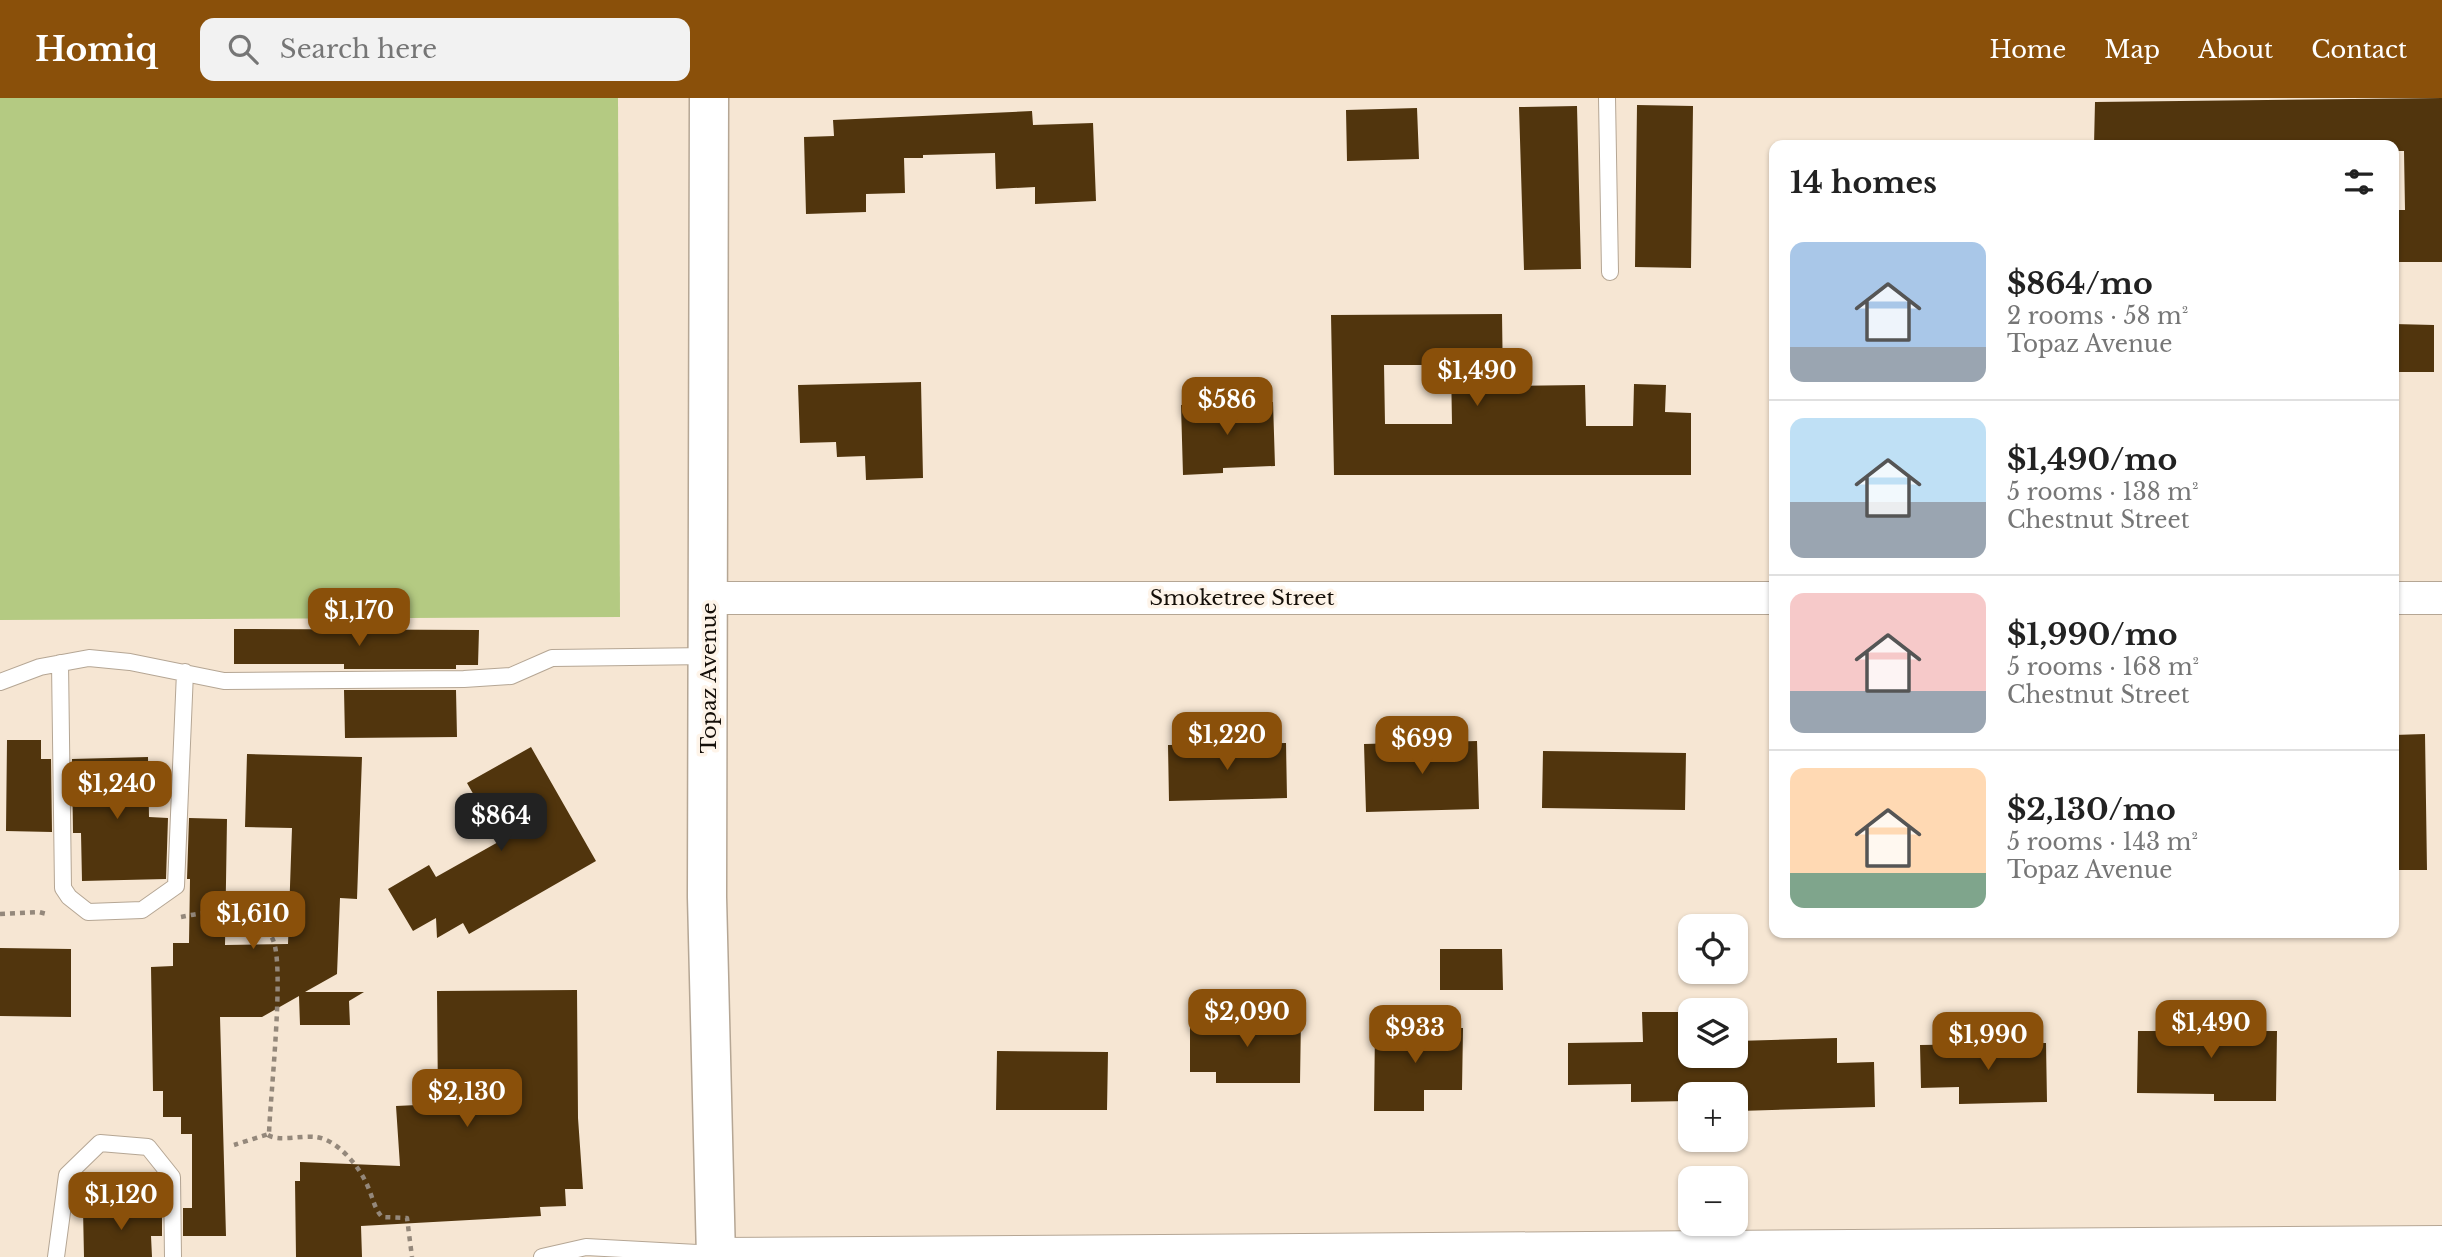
<!DOCTYPE html>
<html lang="en">
<head>
<meta charset="utf-8">
<style>
  :root { --surface:#fff; --page:#f2f2f2; --text:#222; --muted:#767676; --line:#e0e0e0; --accent:#8a500a }
  body { margin:0; font-family:"Libre Baskerville",serif; background:var(--page); color:var(--text); height:100vh; display:flex; flex-direction:column; font-size:26px; white-space:nowrap }
  * { box-sizing:border-box; margin:0 }
  p { font-size:23px; color:var(--muted) }
  .icon { flex:none; width:38px; height:38px; fill:none; stroke:currentColor; stroke-width:2; stroke-linecap:round; stroke-linejoin:round }
  .map { position:relative; flex:1; overflow:hidden }
  .drawer { position:absolute; left:1769px; top:42px; width:630px; height:798px; display:flex; flex-direction:column; background:var(--surface); border-radius:14px; box-shadow:0 2px 5px #0004 }
  .drawer>* { flex:none }
  .tools { position:absolute; left:1678px; top:816px; display:grid; gap:14px }
  .tools a { display:grid; place-items:center; width:70px; height:70px; border-radius:14px; background:var(--surface); box-shadow:0 2px 5px #0004; font-size:35px }
  .price { position:absolute; translate:-50% -60px; padding:0 16px; border-radius:14px; background:var(--accent); color:#fff; font-size:23px; line-height:46px; filter:drop-shadow(0 2px 4px #0008) }
  .price::after { content:''; position:absolute; left:50%; top:42px; width:21px; height:16px; margin-left:-10px; background:inherit; clip-path:polygon(0 0,100% 0,50% 100%) }
  .price.on { background:#222; color:#fff }
  ul { padding:0; list-style:none }
  li { display:flex; align-items:center; gap:21px; height:175px; padding:0 21px }
  li+li { border-top:2px solid var(--line) }
  li span { display:grid; place-items:center; flex:none; width:196px; height:140px; border-radius:14px; color:#555 }
  li>.icon { margin-inline-start:auto }
  span .icon { width:84px; height:84px; fill:#fffc; stroke-width:1 }
  li b { font-size:30px }
  h2 { display:flex; justify-content:space-between; align-items:center; height:84px; padding:0 21px; font-size:30px }
  header { display:flex; align-items:center; gap:42px; box-sizing:border-box; height:98px; padding:0 35px; background:var(--accent); color:#fff }
  header strong { font-size:33px }
  nav { display:flex; gap:38px; margin-inline-start:auto; font-size:24px }
  .search { width:490px; height:63px; background:var(--page); display:flex; align-items:center; gap:18px; box-sizing:border-box; padding:0 24px; border-radius:14px; color:var(--muted); font-size:26px }
  .map>svg:first-child { display:block }
  .green { fill:#b4ca82 }
  .building { fill:#51350d; fill-rule:evenodd }
  .lines { fill:none; stroke-linecap:round; stroke-linejoin:round }
  .service-casing { stroke:#b5a694; stroke-width:18 }
  .minor-casing { stroke:#b5a694; stroke-width:34 }
  .tertiary-casing { stroke:#b5a694; stroke-width:41 }
  .path { stroke:#94887b; stroke-width:4.5; stroke-dasharray:5 5; stroke-linecap:butt }
  .service { stroke:#fff; stroke-width:16 }
  .minor { stroke:#fff; stroke-width:32 }
  .tertiary { stroke:#fff; stroke-width:38 }
  .labels { text-anchor:middle; stroke-width:7; stroke-linejoin:round; paint-order:stroke }
  .street-label { font-size:21px; fill:#150f09; stroke:#fef4e9 }
</style>
</head>
<body>
<header>
<strong>Homiq</strong>
<div class="search"><svg class="icon" aria-label="search" viewBox="0 0 24 24"><circle cx="10" cy="10" r="6"/><path d="M15 15l6 6"/></svg>Search here</div>
<nav><a>Home</a><a>Map</a><a>About</a><a>Contact</a></nav>
</header>
<div class="map">
<svg width="2442" height="1159" viewBox="0 0 2442 1159">
  <rect width="100%" height="100%" fill="#f6e6d3"/>
  <path class="green" d="M0,0H618L620,519L0,522Z"/>
  <path class="building" d="M2442,0V164H2394V112H2405L2404,53H2394V47H2094L2095,4Z
    M1637,7L1693,8L1691,170L1635,169Z
    M1577,8L1581,171L1524,172L1519,9Z
    M1417,10L1419,61L1347,63L1346,12Z
    M1032,13L1033,27L1093,25L1096,103L1035,106V89L996,91L995,55L923,57V60H904L905,95L866,96V114L806,116L804,39L834,38L833,22Z
    M1502,216L1503,288L1585,287L1586,328H1633L1634,286L1666,287L1665,314L1691,315V377H1334L1331,217ZM1384,267H1451L1452,326H1385Z
    M2394,226L2434,227V274H2394Z
    M921,284L923,380L866,382L865,358L837,359L836,344L800,345L798,287Z
    M1273,304L1275,368L1223,370V375L1183,377L1181,307Z
    M234,531L479,532L478,567H456V571H344V566H234Z
    M344,592H456L457,639L345,640Z
    M2425,636L2427,772H2394V637Z
    M7,642H41V661H51L52,734L6,733Z
    M1477,643L1479,711L1366,714L1364,646Z
    M1286,645L1287,700L1169,703L1168,647Z
    M531,649L596,763L469,836L463,825L437,840L436,820L413,833L388,791L429,767L436,779L500,743L467,685Z
    M1543,653L1686,655L1685,712L1542,710Z
    M247,656L362,659L357,801L340,800L337,876L305,894H364L349,903L350,927H300L299,898L262,919H220L226,1138H183V1110H192V1036H181V1019H163V993H153L151,869L173,868V845H189L190,781H187L189,720L227,721L225,847L288,846L292,730L245,729Z
    M148,659L149,719L168,720L166,781L82,783L81,735H73L72,661Z
    M0,850L71,851V919L0,918Z
    M1440,851H1502L1503,892H1440Z
    M577,892L578,1020L583,1091H565L566,1108L540,1109L541,1118L361,1128L362,1159H296L295,1083H300V1064L400,1068L396,1008L438,1006L437,893Z
    M1642,914H1684L1685,944H1690V957H1736V943L1837,940V965L1874,964L1875,1009L1739,1013L1736,996H1690V1003L1631,1004V986L1568,987V945L1643,944Z
    M2196,914L2257,916V933H2277L2276,1003H2214V996L2137,995L2138,933H2196Z
    M1190,918L1301,919L1300,985H1216V974H1190Z
    M1375,929L1463,930L1462,992H1424V1013H1374Z
    M2046,945L2047,1004L1959,1006V989L1921,990L1920,947Z
    M997,953L1108,954L1107,1012H996Z
    M151,1110H162V1138H151L152,1159H84L83,1111Z"/>
  <g class="lines">
    <g class="service-casing">
      <path id="service" d="M1607,0L1610,174
        M60,565L63,790L69,799L88,814L142,812L176,788L185,574
        M0,584L40,569L89,560L130,564L224,583L464,581L511,578L552,560L709,558
        M56,1159L67,1077L100,1045L148,1049L172,1079L173,1159
        M542,1159L586,1149L716,1156"/>
    </g>
    <g class="minor-casing">
      <path id="minor" d="M709,500H1774
        M2394,500H2442
        M716,1156L2442,1144"/>
    </g>
    <g class="tertiary-casing">
      <path id="tertiary" d="M709,0L707,799L716,1159"/>
    </g>
    <path class="path" d="M0,816L39,814L47,816
      M181,819C205,814 239,808 260,826C265,830 271,836 273,842C285,868 270,1000 269,1036L234,1047
      M268,1037C279,1044 302,1037 316,1039C338,1042 360,1069 368,1089C373,1100 374,1110 382,1119L407,1120L412,1159"/>
    <use href="#service" class="service"/>
    <use href="#minor" class="minor"/>
    <use href="#tertiary" class="tertiary"/>
  </g>
  <g class="labels">
    <g class="street-label">
      <text x="1242" y="507">Smoketree Street</text>
      <text transform="translate(709 580) rotate(-90)" y="7">Topaz Avenue</text>
    </g>
  </g>
</svg>
<div class="tools">
<a><svg class="icon" aria-label="locate" viewBox="0 0 24 24"><circle cx="12" cy="12" r="6"/><path d="M12 2v4M12 18v4M2 12h4M18 12h4"/></svg></a>
<a><svg class="icon" aria-label="layers" viewBox="0 0 24 24"><path d="M12 4l9 5-9 5-9-5zM3 14l9 5 9-5"/></svg></a>
<a>+</a>
<a>−</a>
</div>
<b class="price" style="left:1477px;top:310px">$1,490</b>
<b class="price" style="left:1227px;top:339px">$586</b>
<b class="price" style="left:359px;top:550px">$1,170</b>
<b class="price" style="left:1227px;top:674px">$1,220</b>
<b class="price" style="left:1422px;top:678px">$699</b>
<b class="price" style="left:117px;top:723px">$1,240</b>
<b class="price on" style="left:501px;top:755px">$864</b>
<b class="price" style="left:253px;top:853px">$1,610</b>
<b class="price" style="left:1247px;top:951px">$2,090</b>
<b class="price" style="left:2211px;top:962px">$1,490</b>
<b class="price" style="left:1415px;top:967px">$933</b>
<b class="price" style="left:1988px;top:974px">$1,990</b>
<b class="price" style="left:467px;top:1031px">$2,130</b>
<b class="price" style="left:121px;top:1134px">$1,120</b>
<section class="drawer">
<h2>14 homes<svg class="icon" aria-label="filters" viewBox="0 0 24 24"><path d="M4 7h16M4 17h16"/><circle cx="9" cy="7" r="2"/><circle cx="15" cy="17" r="2"/></svg></h2>
<ul>
<li><span style="background:linear-gradient(#a9c7e8 75%,#9aa5b1 0)"><svg class="icon" aria-label="home" viewBox="0 0 24 24"><path d="M3 11l9-7 9 7M6 9v11h12V9"/></svg></span><div><b>$864/mo</b><p>2 rooms · 58 m²</p><p>Topaz Avenue</p></div></li>
<li><span style="background:linear-gradient(#bfe0f5 60%,#9aa5b1 0)"><svg class="icon" aria-label="home" viewBox="0 0 24 24"><path d="M3 11l9-7 9 7M6 9v11h12V9"/></svg></span><div><b>$1,490/mo</b><p>5 rooms · 138 m²</p><p>Chestnut Street</p></div></li>
<li><span style="background:linear-gradient(#f6c9c9 70%,#9aa5b1 0)"><svg class="icon" aria-label="home" viewBox="0 0 24 24"><path d="M3 11l9-7 9 7M6 9v11h12V9"/></svg></span><div><b>$1,990/mo</b><p>5 rooms · 168 m²</p><p>Chestnut Street</p></div></li>
<li><span style="background:linear-gradient(#ffd9b3 75%,#7fa58c 0)"><svg class="icon" aria-label="home" viewBox="0 0 24 24"><path d="M3 11l9-7 9 7M6 9v11h12V9"/></svg></span><div><b>$2,130/mo</b><p>5 rooms · 143 m²</p><p>Topaz Avenue</p></div></li>
</ul>
</section>
</div>
</body>
</html>
